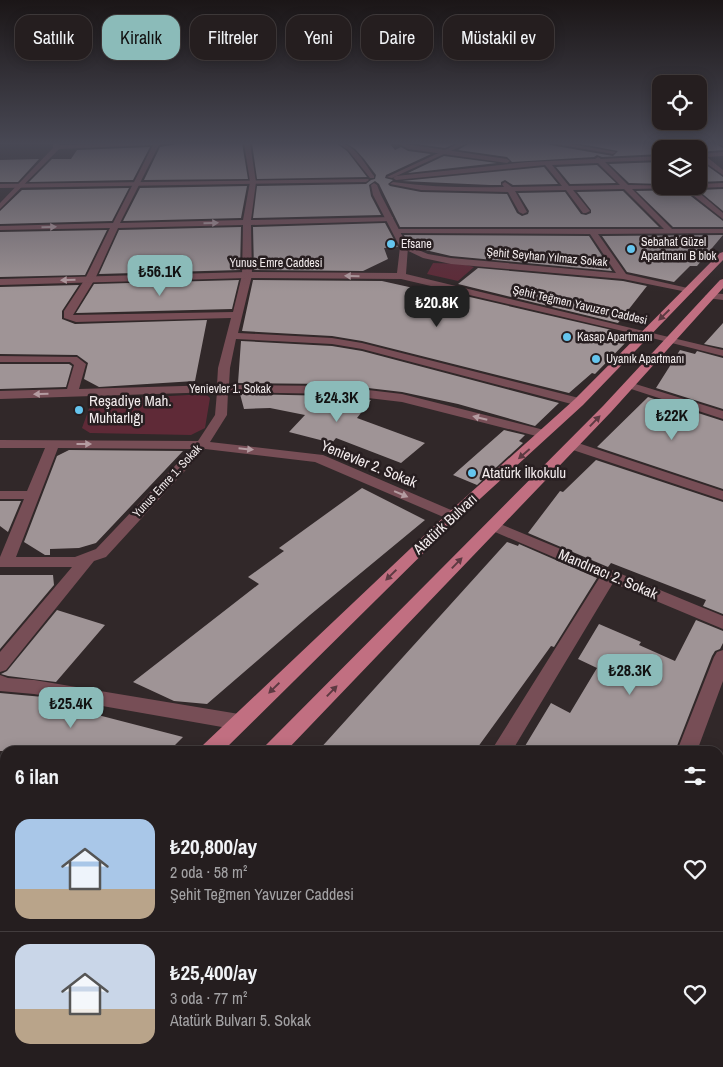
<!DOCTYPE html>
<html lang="tr">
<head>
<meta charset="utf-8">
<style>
  :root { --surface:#251e1f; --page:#2d2728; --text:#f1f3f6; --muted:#a3a2a4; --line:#423c3d; --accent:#8bbbb9 }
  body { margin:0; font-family:"Archivo Narrow",sans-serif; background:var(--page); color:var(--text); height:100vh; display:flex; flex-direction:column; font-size:19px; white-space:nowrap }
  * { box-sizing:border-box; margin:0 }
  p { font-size:16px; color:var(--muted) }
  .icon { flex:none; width:28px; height:28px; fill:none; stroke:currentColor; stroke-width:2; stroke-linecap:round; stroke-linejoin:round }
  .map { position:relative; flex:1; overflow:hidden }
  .sheet { position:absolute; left:0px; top:746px; width:724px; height:321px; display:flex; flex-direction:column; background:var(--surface); border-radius:15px 15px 0 0; box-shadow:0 2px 12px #0003,0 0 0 1px var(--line) }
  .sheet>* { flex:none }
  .hud { position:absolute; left:15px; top:15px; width:694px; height:45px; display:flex; gap:10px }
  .controls { position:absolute; left:652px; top:75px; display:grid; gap:10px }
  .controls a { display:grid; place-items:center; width:55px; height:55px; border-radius:10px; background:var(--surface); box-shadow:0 2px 12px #0003,0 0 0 1px var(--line); font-size:25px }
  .price { position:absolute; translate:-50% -42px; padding:0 11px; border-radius:10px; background:var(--accent); color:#111; font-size:16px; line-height:32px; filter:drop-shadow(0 1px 2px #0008) }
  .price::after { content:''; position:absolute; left:50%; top:30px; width:15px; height:11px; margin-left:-8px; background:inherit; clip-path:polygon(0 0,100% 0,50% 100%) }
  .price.current { background:#222; color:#fff }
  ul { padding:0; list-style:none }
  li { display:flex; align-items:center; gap:15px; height:125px; padding:0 15px }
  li+li { border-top:1px solid var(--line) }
  li span { display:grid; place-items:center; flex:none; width:140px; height:100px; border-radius:15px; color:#555 }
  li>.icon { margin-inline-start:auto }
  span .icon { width:60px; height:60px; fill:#fffc; stroke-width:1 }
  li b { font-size:21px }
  h2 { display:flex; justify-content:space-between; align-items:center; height:60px; padding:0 15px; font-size:21px }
  .chip { padding:0 18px; border-radius:15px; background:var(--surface); box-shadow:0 2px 12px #0003,0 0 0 1px var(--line); font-size:18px; line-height:45px }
  .chip.current { background:var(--accent); color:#111 }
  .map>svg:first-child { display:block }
  .green { fill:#5f2a37 }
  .building { fill:#9f9496 }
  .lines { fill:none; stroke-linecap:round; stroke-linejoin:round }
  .minor { fill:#774e56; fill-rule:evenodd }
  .tertiary { fill:#774e56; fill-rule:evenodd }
  .primary { fill:#c16f81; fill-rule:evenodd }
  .oneway { fill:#b49ca1 }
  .oneway2 { fill:#5d3a42 }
  .poi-dot { fill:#65c5ee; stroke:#271e20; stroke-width:2 }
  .labels { text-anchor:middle; stroke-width:5; stroke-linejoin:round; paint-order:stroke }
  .far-poi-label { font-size:12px; fill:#f2ebec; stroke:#271e20; text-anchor:start }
  .far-street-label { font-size:12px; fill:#f2ebec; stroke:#271e20 }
  .poi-label { font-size:15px; fill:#f2ebec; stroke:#271e20; text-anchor:start }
  .street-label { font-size:15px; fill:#f2ebec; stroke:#271e20 }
</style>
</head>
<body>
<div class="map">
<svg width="723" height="1067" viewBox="0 0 723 1067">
  <rect width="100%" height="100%" fill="#312829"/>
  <path class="green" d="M433,263L462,264L474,267L458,281L427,274Z
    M206,394L210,398L205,428L191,435L90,433L82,428L90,406L99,400Z"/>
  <path class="building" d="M183,143H242L248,179L144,180L160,147Z
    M252,143H336L347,151L367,177L257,179Z
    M346,143H387L390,144L395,150L401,147L408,151L431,154L386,175L385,178L393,180L388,184L390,186L421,192L507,194L517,213L522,216L528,214L529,211L518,193L565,192L581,214L586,215L591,213V210L577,192L623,191L659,227H400L379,184L375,181L369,185L371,196L381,215L253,218L257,186L366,184L371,180L375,179L376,175L364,159L355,149Z
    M411,143H456L445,148Z
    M470,143H548L550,145L613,156L618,151L576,143H661V154L602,157L597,155L594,157L512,162L507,157L458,150Z
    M699,143H714L723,148V150L699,152Z
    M150,147L133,180L29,182L52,159H71L77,150Z
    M444,156L497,163L408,173Z
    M39,159L18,182H0V160Z
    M699,160L723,177V181L699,182Z
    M661,162V184L629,183L609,164Z
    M597,165L616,183L570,184L556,167Z
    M544,167L558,184L513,185L505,180L501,182V185H490L402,181Z
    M247,186L241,218L123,221L140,188Z
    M129,188L112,221L0,224V211L22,190Z
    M723,189V211L698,190H699Z
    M683,190L723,221V227H673L636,191Z
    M385,223L398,247L384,248L388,259L363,271L254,270L253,227Z
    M241,227L240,270L99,274L119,230Z
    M107,230L85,275L0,277V232Z
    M404,235L589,236L612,271L451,256L421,249L408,244Z
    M723,235L697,266H690L674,282L627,272L602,236Z
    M478,268L623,281L647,286L618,323L458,284Z
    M239,280L232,309L76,313L94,284Z
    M253,280L382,281L445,295L448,292L612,330L610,333L630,338L595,374L592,373L569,393L362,341L332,336L242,331Z
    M79,285L62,311V319L75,324L207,320L195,381L99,387L84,379L88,363L77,355L0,354V287Z
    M723,323V348L704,344Z
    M241,341L332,346L362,351L559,403L535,426L458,404L402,392L334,384L238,383Z
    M680,350L695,354L697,351L723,358V409L656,388Z
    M0,364H69L72,366L66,387L0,389Z
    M240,394L334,396L371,400L357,418L425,443L401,463L336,438L332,443L289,432L305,415L270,408L244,409Z
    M648,397L723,421V489L597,447Z
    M504,430L525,435L519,441L523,443L477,485L453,475Z
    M69,450L183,451L96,543L79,548L50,549V555H45L24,542L57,456Z
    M596,460L723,502V614L703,606L706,600L611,563L608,567L528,533L560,491L563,492Z
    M362,488L425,520L310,615L207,704L174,701L133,682L259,584L248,577L284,551L279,548Z
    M0,501H21L8,532L0,526Z
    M507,542L518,546L519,544L597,578L554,647L551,646L475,751H318Z
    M0,575H53L54,585L0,649Z
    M57,610L105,625L56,682L8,676L1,674L7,671Z
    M696,620L723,631V643L720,649L715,651L712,656L675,751H522L551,703L570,713L597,668L578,659L599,624L641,642L639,645L675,661Z
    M0,693L43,697L40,700L183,737L169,751H0Z"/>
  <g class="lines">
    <path class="minor" d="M53,143H59V145L168,143L159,145L120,223L243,220L250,182L244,143H250L256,182L251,220L393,217V221H390L251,225L252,275L238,333L332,338L362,343L583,399L585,402L579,406L362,349L332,344L236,339L230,368L229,385L334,386L402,394L548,431L550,434L544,438L402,402L334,394L228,392L227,415L210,442L323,455L458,513L460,516L458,519H448L315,462L205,449L106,557L94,561L6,670L0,672V652L72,567H0V557L24,499H0V491H27L45,448H0V440L198,441L215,415L217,392L0,399V391L67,389L74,365L70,362H0V356L77,357L86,364L79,389L217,385L218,368L231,318L76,322L64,318V311L85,279L110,228L0,230V226L113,223L153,145L59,149L0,209V203L53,148ZM243,225L242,275L233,312L73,315L95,279L118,228ZM58,448L191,449L96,549L75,557H16Z
      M398,143L507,159L510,161L507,163L408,149Z
      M550,143H565L616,152L613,154Z
      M716,143H723V146L717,144Z
      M723,152V156L707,157L723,170V175L699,158V154Z
      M661,156V160L605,162L628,185L691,186L723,213V219L684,188L632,189L672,229H723V233L598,234L626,274L692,289V293L623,279L451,264L423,258L400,247L404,244L428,254L451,258L616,273L590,234L396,233L392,231L396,229H664L624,189L573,190L590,211L586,213H583L566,190L515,191L527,212L523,214L519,212L508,192L421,190L390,184L393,182C430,187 467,188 504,187L502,184L505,182L512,187L562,186L545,165L396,180L393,178L396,176L528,162L595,159L598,157L601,159ZM598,163L620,185L569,186L552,165Z
      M723,183V187L699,188L696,186H699V184Z
      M710,293L723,294V300L707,298L705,296Z
      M629,382L723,411V419L625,387L623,385Z
      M572,441L723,491V500L567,448L566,445Z
      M493,521L723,616V629L613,583L512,751H491L600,577L488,529L486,526L488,523Z
      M723,650V681L697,751H677L714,657L717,652Z
      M0,675L8,678L34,680L239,714L246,716L249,722L246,728L239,730L34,694L0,691Z
      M0,761L5,763V782L0,780Z
      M204,1062H237L239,1067H205Z
      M554,1062H581L580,1067H552Z"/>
    <path class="tertiary" d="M338,143C354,143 365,164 374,176V178H370L348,150Z
      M460,143H468L392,178L387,177Z
      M368,179L369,180L366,182L0,188V184Z
      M374,183L377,185L381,195L408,247L406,274L723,350V356L644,336L401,279L247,278L0,285V279L247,272L397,273L400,247L373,195L371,185Z"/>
    <path class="primary" d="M723,252V260L583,405L458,519L223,751H200L203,745L448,513L575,399L720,253Z
      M723,279V288L611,412L286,751H263L266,745L603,406L720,280Z
      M5,929V956L0,958V931Z
      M5,1014V1043L0,1045V1016Z"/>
  </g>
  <defs><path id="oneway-solid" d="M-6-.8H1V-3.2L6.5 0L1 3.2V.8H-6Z" transform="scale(1.25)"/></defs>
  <g class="oneway">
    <use href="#oneway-solid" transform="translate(211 223) rotate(-1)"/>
    <use href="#oneway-solid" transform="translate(49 227) rotate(-1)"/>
    <use href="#oneway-solid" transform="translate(352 276) rotate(-179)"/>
    <use href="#oneway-solid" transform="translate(68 280) rotate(178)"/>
    <use href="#oneway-solid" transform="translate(41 394) rotate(178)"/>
    <use href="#oneway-solid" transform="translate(480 418) rotate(-166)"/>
    <use href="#oneway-solid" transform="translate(84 444)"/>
    <use href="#oneway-solid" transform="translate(246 449) rotate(6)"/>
    <use href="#oneway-solid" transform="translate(401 494) rotate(23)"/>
  </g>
  <g class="oneway2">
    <use href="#oneway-solid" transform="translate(664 315) rotate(136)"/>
    <use href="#oneway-solid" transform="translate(595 421) rotate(-46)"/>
    <use href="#oneway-solid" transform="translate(524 454) rotate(139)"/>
    <use href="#oneway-solid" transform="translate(457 563) rotate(-46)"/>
    <use href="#oneway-solid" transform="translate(391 575) rotate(136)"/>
    <use href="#oneway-solid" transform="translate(274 688) rotate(136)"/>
    <use href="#oneway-solid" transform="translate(332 691) rotate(-46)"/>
  </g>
  <linearGradient id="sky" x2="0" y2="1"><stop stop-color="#1b1617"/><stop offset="0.49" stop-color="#484854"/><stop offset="1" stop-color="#484854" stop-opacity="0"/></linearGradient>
  <rect width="723" height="292" fill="url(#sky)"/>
  <g class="poi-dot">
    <circle cx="391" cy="244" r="5"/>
    <circle cx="631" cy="249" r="5"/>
    <circle cx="567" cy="337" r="5"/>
    <circle cx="596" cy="359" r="5"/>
    <circle cx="79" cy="410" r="5"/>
    <circle cx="472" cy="473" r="5"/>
  </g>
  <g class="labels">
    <g class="far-poi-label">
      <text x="641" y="246">Sebahat Güzel<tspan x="641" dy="14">Apartmanı B blok</tspan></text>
      <text x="401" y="248">Efsane</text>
      <text x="577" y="341">Kasap Apartmanı</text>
      <text x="606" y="363">Uyanık Apartmanı</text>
    </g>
    <g class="far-street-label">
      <text transform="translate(547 257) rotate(5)" y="4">Şehit Seyhan Yılmaz Sokak</text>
      <text x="276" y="267">Yunus Emre Caddesi</text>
      <text transform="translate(580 305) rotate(13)" y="4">Şehit Teğmen Yavuzer Caddesi</text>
      <text x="230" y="393">Yenievler 1. Sokak</text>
      <text transform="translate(167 481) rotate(-47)" y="4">Yunus Emre 1. Sokak</text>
    </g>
    <g class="poi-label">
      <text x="89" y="406">Reşadiye Mah.<tspan x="89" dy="17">Muhtarlığı</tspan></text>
      <text x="482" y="478">Atatürk İlkokulu</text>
    </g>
    <g class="street-label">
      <text transform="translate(369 464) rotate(22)" y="5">Yenievler 2. Sokak</text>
      <text transform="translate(445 524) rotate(-43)" y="5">Atatürk Bulvarı</text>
      <text transform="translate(608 574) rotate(23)" y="5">Mandıracı 2. Sokak</text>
    </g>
  </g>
</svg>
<div class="controls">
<a><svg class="icon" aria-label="locate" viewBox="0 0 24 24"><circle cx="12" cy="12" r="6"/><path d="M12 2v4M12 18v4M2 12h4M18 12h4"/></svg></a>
<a><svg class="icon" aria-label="layers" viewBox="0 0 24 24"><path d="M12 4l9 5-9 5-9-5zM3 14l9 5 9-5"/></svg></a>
</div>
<b class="price" style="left:160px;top:297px">₺56.1K</b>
<b class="price current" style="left:437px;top:328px">₺20.8K</b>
<b class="price" style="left:337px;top:423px">₺24.3K</b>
<b class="price" style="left:672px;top:441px">₺22K</b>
<b class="price" style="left:630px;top:696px">₺28.3K</b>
<b class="price" style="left:71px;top:729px">₺25.4K</b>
<div class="hud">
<a class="chip">Satılık</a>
<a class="chip current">Kiralık</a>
<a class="chip">Filtreler</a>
<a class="chip">Yeni</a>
<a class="chip">Daire</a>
<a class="chip">Müstakil ev</a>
</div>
<section class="sheet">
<h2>6 ilan<svg class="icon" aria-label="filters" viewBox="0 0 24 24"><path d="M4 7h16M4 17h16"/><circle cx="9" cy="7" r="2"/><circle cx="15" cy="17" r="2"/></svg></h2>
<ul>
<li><span style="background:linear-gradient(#a9c7e8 70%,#b9a48a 0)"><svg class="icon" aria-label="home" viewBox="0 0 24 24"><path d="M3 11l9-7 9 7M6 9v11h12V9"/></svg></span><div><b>₺20,800/ay</b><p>2 oda · 58 m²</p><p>Şehit Teğmen Yavuzer Caddesi</p></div><svg class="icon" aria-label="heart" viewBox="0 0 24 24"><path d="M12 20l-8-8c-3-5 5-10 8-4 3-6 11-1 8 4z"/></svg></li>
<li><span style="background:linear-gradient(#c9d6e8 65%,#b9a48a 0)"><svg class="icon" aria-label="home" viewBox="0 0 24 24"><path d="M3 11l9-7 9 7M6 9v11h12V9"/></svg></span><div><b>₺25,400/ay</b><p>3 oda · 77 m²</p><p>Atatürk Bulvarı 5. Sokak</p></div><svg class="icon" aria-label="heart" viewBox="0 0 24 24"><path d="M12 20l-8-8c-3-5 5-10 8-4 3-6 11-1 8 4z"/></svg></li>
</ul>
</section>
</div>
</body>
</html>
